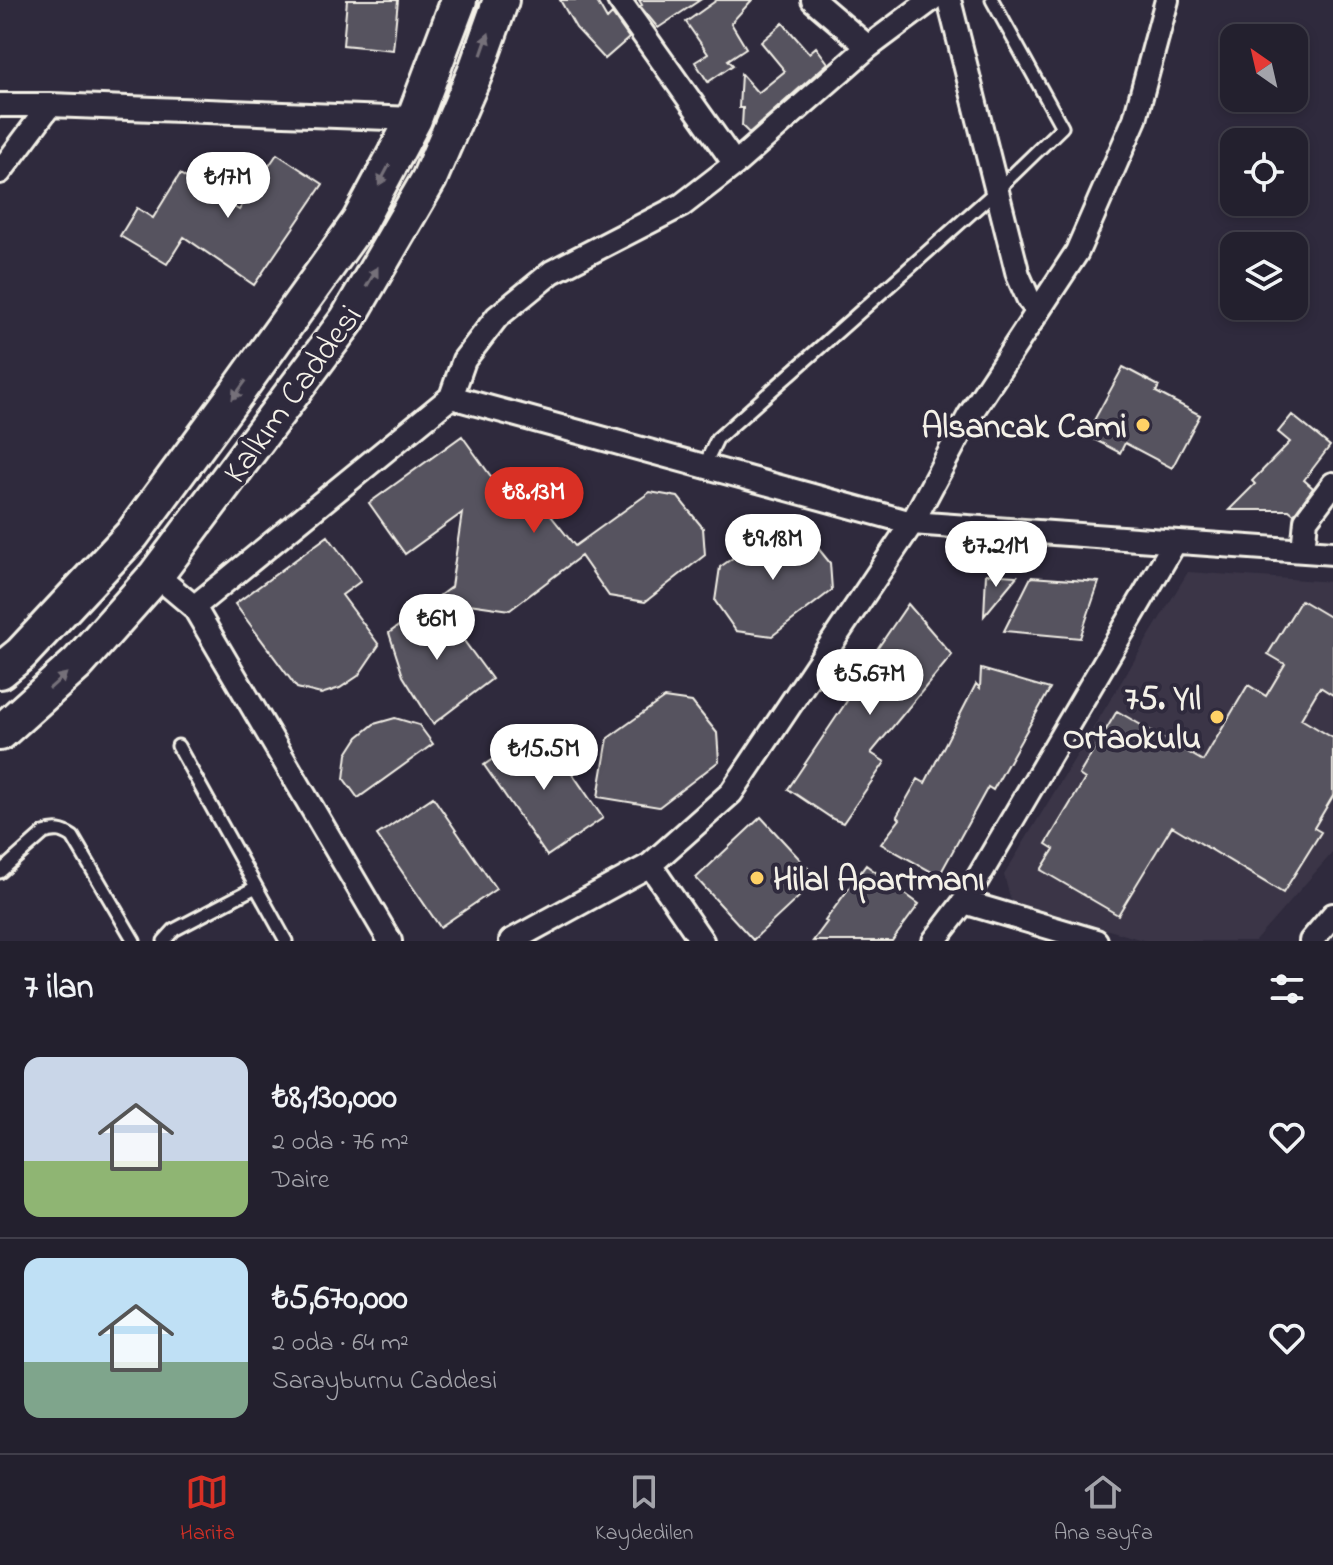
<!DOCTYPE html>
<html lang="tr">
<head>
<meta charset="utf-8">
<style>
  :root { --surface:#23202e; --page:#2f2d3a; --text:#f1f3f6; --muted:#a3a3aa; --line:#403e4a; --accent:#d93025 }
  body { margin:0; font-family:"Indie Flower",sans-serif; background:var(--page); color:var(--text); height:100vh; display:flex; flex-direction:column; font-size:30px; white-space:nowrap }
  * { box-sizing:border-box; margin:0 }
  p { font-size:26px; color:var(--muted) }
  .icon { flex:none; width:44px; height:44px; fill:none; stroke:currentColor; stroke-width:2; stroke-linecap:round; stroke-linejoin:round }
  .map { position:relative; height:941px; overflow:hidden }
  .drawer { display:flex; flex-direction:column; background:var(--surface); flex:1 }
  .drawer>* { flex:none }
  .needle { width:52px; rotate:326deg }
  .buttons { position:absolute; left:1220px; top:24px; display:grid; gap:16px }
  .buttons a { display:grid; place-items:center; width:88px; height:88px; border-radius:16px; background:var(--surface); box-shadow:0 4px 12px #0003,0 0 0 2px var(--line); font-size:40px }
  .price { position:absolute; translate:-50% -68px; padding:0 18px; border-radius:28px; background:#fff; color:#222; font-size:26px; line-height:52px; filter:drop-shadow(0 2px 4px #0008) }
  .price::after { content:''; position:absolute; left:50%; top:48px; width:24px; height:18px; margin-left:-12px; background:inherit; clip-path:polygon(0 0,100% 0,50% 100%) }
  .price.on { background:var(--accent); color:#fff }
  ul { padding:0; list-style:none }
  li { display:flex; align-items:center; gap:24px; height:200px; padding:0 24px }
  li+li { border-top:2px solid var(--line) }
  li span { display:grid; place-items:center; flex:none; width:224px; height:160px; border-radius:16px; color:#555 }
  li>.icon { margin-inline-start:auto }
  span .icon { width:96px; height:96px; fill:#fffc; stroke-width:1 }
  li b { font-size:34px }
  h2 { display:flex; justify-content:space-between; align-items:center; height:96px; padding:0 24px; font-size:34px }
  .tab-bar { display:flex; justify-content:space-around; align-items:center; height:112px; border-top:2px solid var(--line); background:var(--surface); font-size:22px; color:var(--muted) }
  .tab-bar a { display:grid; justify-items:center; gap:4px }
  .tab-bar .on { color:var(--accent) }
  .map>svg:first-child { display:block }
  .built { fill:#3b3647 }
  .building { fill:#56525f; stroke:#f4f1e8; stroke-width:2 }
  .lines { fill:none; stroke-linecap:round; stroke-linejoin:round }
  .lane-casing { stroke:#f4f1e8; stroke-width:17 }
  .street-casing { stroke:#f4f1e8; stroke-width:28 }
  .primary-casing { stroke:#f4f1e8; stroke-width:40 }
  .lane { stroke:#2f2a3d; stroke-width:11 }
  .street { stroke:#2f2a3d; stroke-width:22 }
  .primary { stroke:#2f2a3d; stroke-width:34 }
  .oneway { fill:#747079 }
  .poi-dot { fill:#ffd166; stroke:#2f2a3d; stroke-width:3 }
  .labels { text-anchor:middle; stroke-width:8; stroke-linejoin:round; paint-order:stroke }
  .street-label { font-size:34px; fill:#f4f1e8; stroke:#2f2a3d }
  .poi-label { font-size:34px; font-weight:bold; fill:#f4f1e8; stroke:#2f2a3d; text-anchor:end }
</style>
</head>
<body>
<div class="map">
<svg width="1333" height="941" viewBox="0 0 1333 941">
  <rect width="100%" height="100%" fill="#2f2a3d"/>
  <filter id="ink" filterUnits="userSpaceOnUse"><feTurbulence type="fractalNoise" baseFrequency=".0125" numOctaves="2"/><feDisplacementMap in="SourceGraphic" scale="16" xChannelSelector="R" yChannelSelector="G"/><feConvolveMatrix kernelMatrix="1 2 1 2 8 2 1 2 1" color-interpolation-filters="sRGB"/></filter>
  <g filter="url(#ink)">
    <path class="built" d="M1188,572L1333,582V852L1255,941H1146L1011,901L1004,875Z"/>
    <path class="building" d="M347,0H398L393,50L343,45Z
      M560,0H596L607,19L612,14L629,38L605,59L576,28Z
      M639,0H700L658,28L640,6L642,5Z
      M717,0H752L731,23L746,48L728,60L733,65L708,82L695,62L708,54L686,22Z
      M783,23L809,53L816,47L828,63L749,133L742,126L743,108H739L741,74L758,93L785,71L761,42Z
      M277,154L323,184L254,285L184,237L167,264L120,236L137,208L153,218L180,174L239,210Z
      M1123,367L1159,386L1156,392L1200,415L1172,468L1125,443L1120,453L1086,435Z
      M1292,415L1330,446L1304,480L1313,488L1294,514L1289,510H1229L1255,484L1252,481L1290,442L1278,432Z
      M462,436L508,500L543,506L575,546L650,492L678,497L703,528L705,555L645,602L609,596L581,556L510,610L435,599L451,587L462,513L405,554L369,503Z
      M777,527L805,532L830,563L832,590L772,636L736,631L715,601L720,567Z
      M328,536L361,581L342,595L379,645L358,676L340,688L321,694L297,688L235,604Z
      M986,574L1017,576L984,616Z
      M1031,577L1099,582L1080,638L1004,631Z
      M434,600L492,679L433,724L403,676L389,633Z
      M1301,600L1333,619V695L1320,687L1301,719L1333,738V796L1314,828L1321,832L1283,893L1172,826L1118,915L1041,870L1054,849L1046,844L1085,779L1079,775L1117,711L1203,761L1248,685L1266,696L1285,664L1268,654Z
      M908,604L952,655L871,753L885,762L843,823L833,819L788,789L847,701L843,699Z
      M981,669L1050,689L993,790L988,787L939,876L881,844L900,819L897,816L918,779L925,783L976,684L980,688Z
      M664,698L692,702L717,733L719,761L659,807L598,797L608,738Z
      M395,718L419,725L433,744L358,798L344,779L347,754L358,737L374,724Z
      M540,727L603,818L547,856L484,765Z
      M433,797L496,889L440,927L377,835Z
      M761,817L818,879L753,940L696,878Z
      M866,865L919,904L892,941H813L827,922L825,921Z"/>
    <g class="lines">
      <g class="lane-casing">
        <path id="lane" d="M704,466L717,439L997,190L1062,127L992,0
          M178,746L286,941
          M0,872L44,833C55,829 63,830 73,837L134,941
          M164,941L174,930L256,887"/>
      </g>
      <g class="street-casing">
        <path id="street" d="M619,0L735,164
          M813,0L868,47
          M949,0L1018,275L1029,300L1038,311
          M0,105H50L414,119
          M0,172L50,105
          M451,397L912,523L1333,553
          M1303,551L1306,520L1333,484
          M156,575L194,607L390,941
          M194,607L451,397L464,360L497,317L552,272L682,205L735,164L868,47L931,0
          M650,865L702,941
          M964,902L1096,941
          M511,941L650,865L731,793L912,523L969,416L1077,252L1135,119L1167,0
          M934,941L964,902L1175,542
          M1311,941L1333,915"/>
      </g>
      <g class="primary-casing">
        <path id="primary" d="M0,671L21,654L132,535L238,391L359,222L414,119L459,0
          M0,733L78,663L156,575L347,320L429,179L475,73L501,0"/>
      </g>
      <use href="#lane" class="lane"/>
      <use href="#street" class="street"/>
      <use href="#primary" class="primary"/>
    </g>
    <defs><path id="oneway-solid" d="M-6-.8H1V-3.2L6.5 0L1 3.2V.8H-6Z" transform="scale(2)"/></defs>
    <g class="oneway">
      <use href="#oneway-solid" transform="translate(485 44) rotate(-71)"/>
      <use href="#oneway-solid" transform="translate(384 175) rotate(118)"/>
      <use href="#oneway-solid" transform="translate(372 277) rotate(-60)"/>
      <use href="#oneway-solid" transform="translate(239 390) rotate(126)"/>
      <use href="#oneway-solid" transform="translate(58 681) rotate(-42)"/>
    </g>
  </g>
  <g class="poi-dot">
    <circle cx="1143" cy="425" r="8"/>
    <circle cx="1217" cy="717" r="8"/>
    <circle cx="757" cy="878" r="8"/>
  </g>
  <g class="labels">
    <g class="street-label">
      <text transform="translate(291 393) rotate(-54)" y="12">Kalkım Caddesi</text>
    </g>
    <g class="poi-label">
      <text x="1127" y="437">Alsancak Cami</text>
      <text x="1201" y="709">75. Yıl<tspan x="1201" dy="39">Ortaokulu</tspan></text>
      <text x="773" y="890" text-anchor="start">Hilal Apartmanı</text>
    </g>
  </g>
</svg>
<div class="buttons">
<a><svg class="needle" viewBox="-14 -14 28 28"><path d="M0-13l5 13h-10z" fill="#e53935"/><path d="M0 13l5-13h-10z" fill="#a3a3aa"/></svg></a>
<a><svg class="icon" aria-label="locate" viewBox="0 0 24 24"><circle cx="12" cy="12" r="6"/><path d="M12 2v4M12 18v4M2 12h4M18 12h4"/></svg></a>
<a><svg class="icon" aria-label="layers" viewBox="0 0 24 24"><path d="M12 4l9 5-9 5-9-5zM3 14l9 5 9-5"/></svg></a>
</div>
<b class="price" style="left:228px;top:220px">₺17M</b>
<b class="price on" style="left:534px;top:535px">₺8.13M</b>
<b class="price" style="left:773px;top:582px">₺9.18M</b>
<b class="price" style="left:996px;top:589px">₺7.21M</b>
<b class="price" style="left:437px;top:662px">₺6M</b>
<b class="price" style="left:870px;top:717px">₺5.67M</b>
<b class="price" style="left:544px;top:792px">₺15.5M</b>
</div>
<section class="drawer">
<h2>7 ilan<svg class="icon" aria-label="filters" viewBox="0 0 24 24"><path d="M4 7h16M4 17h16"/><circle cx="9" cy="7" r="2"/><circle cx="15" cy="17" r="2"/></svg></h2>
<ul>
<li><span style="background:linear-gradient(#c9d6e8 65%,#8fb573 0)"><svg class="icon" aria-label="home" viewBox="0 0 24 24"><path d="M3 11l9-7 9 7M6 9v11h12V9"/></svg></span><div><b>₺8,130,000</b><p>2 oda · 76 m²</p><p>Daire</p></div><svg class="icon" aria-label="heart" viewBox="0 0 24 24"><path d="M12 20l-8-8c-3-5 5-10 8-4 3-6 11-1 8 4z"/></svg></li>
<li><span style="background:linear-gradient(#bfe0f5 65%,#7fa58c 0)"><svg class="icon" aria-label="home" viewBox="0 0 24 24"><path d="M3 11l9-7 9 7M6 9v11h12V9"/></svg></span><div><b>₺5,670,000</b><p>2 oda · 64 m²</p><p>Sarayburnu Caddesi</p></div><svg class="icon" aria-label="heart" viewBox="0 0 24 24"><path d="M12 20l-8-8c-3-5 5-10 8-4 3-6 11-1 8 4z"/></svg></li>
</ul>
</section>
<nav class="tab-bar">
<a class="on"><svg class="icon" aria-label="map" viewBox="0 0 24 24"><path d="M3 6l6-2 6 2 6-2v14l-6 2-6-2-6 2zM9 4v14M15 6v14"/></svg>Harita</a>
<a><svg class="icon" aria-label="saved" viewBox="0 0 24 24"><path d="M7 4h10v16l-5-4-5 4z"/></svg>Kaydedilen</a>
<a><svg class="icon" aria-label="home" viewBox="0 0 24 24"><path d="M3 11l9-7 9 7M6 9v11h12V9"/></svg>Ana sayfa</a>
</nav>
</body>
</html>
